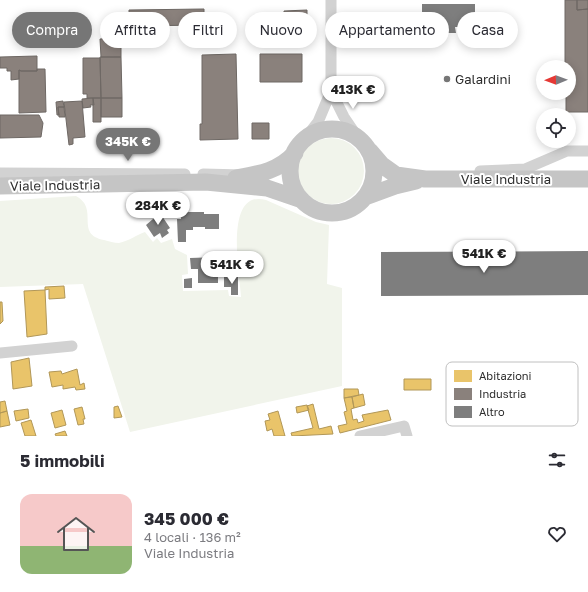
<!DOCTYPE html>
<html lang="it">
<head>
<meta charset="utf-8">
<style>
  :root { --surface:#fff; --page:#f7f7f7; --text:#2b2b33; --muted:#7c7c81; --line:#e1e1e2; --accent:#767676 }
  body { margin:0; font-family:"Golos Text",sans-serif; background:var(--page); color:var(--text); height:100vh; display:flex; flex-direction:column; font-size:15px; white-space:nowrap }
  * { box-sizing:border-box; margin:0 }
  p { font-size:13px; color:var(--muted) }
  .icon { flex:none; width:22px; height:22px; fill:none; stroke:currentColor; stroke-width:2; stroke-linecap:round; stroke-linejoin:round }
  .map { position:relative; height:436px; overflow:hidden }
  .drawer { display:flex; flex-direction:column; background:var(--surface); flex:1 }
  .drawer>* { flex:none }
  .hud { position:absolute; left:12px; top:12px; width:564px; height:36px; display:flex; gap:8px }
  .needle { width:26px; rotate:269deg }
  .buttons { position:absolute; left:536px; top:60px; display:grid; gap:8px }
  .buttons a { display:grid; place-items:center; width:40px; height:40px; border-radius:50%; background:var(--surface); box-shadow:0 2px 10px #0003; font-size:20px }
  .price { position:absolute; translate:-50% -34px; padding:0 9px; border-radius:14px; background:#fff; color:#222; font-size:13px; line-height:26px; filter:drop-shadow(0 1px 2px #0008) }
  .price::after { content:''; position:absolute; left:50%; top:24px; width:12px; height:9px; margin-left:-6px; background:inherit; clip-path:polygon(0 0,100% 0,50% 100%) }
  .price.current { background:var(--accent); color:#fff }
  ul { padding:0; list-style:none }
  li { display:flex; align-items:center; gap:12px; height:100px; padding:0 20px }
  li+li { border-top:1px solid var(--line) }
  li span { display:grid; place-items:center; flex:none; width:112px; height:80px; border-radius:12px; color:#555 }
  li>.icon { margin-inline-start:auto }
  span .icon { width:48px; height:48px; fill:#fffc; stroke-width:1 }
  li b { font-size:17px }
  h2 { display:flex; justify-content:space-between; align-items:center; height:48px; padding:0 20px; font-size:17px }
  .chip { padding:0 14px; border-radius:18px; background:var(--surface); box-shadow:0 2px 10px #0003; font-size:14px; line-height:36px }
  .chip.current { background:var(--accent); color:#fff }
  .map>svg:first-child { display:block }
  .green { fill:#f1f4eb }
  .homes { fill:#e9c46a; stroke:#b19758 }
  .industry { fill:#8a817c; stroke:#6e6864 }
  .building { fill:#7e7e7e }
  .lines { fill:none; stroke-linecap:round; stroke-linejoin:round }
  .street { stroke:#d2d2d2; stroke-width:11 }
  .primary { stroke:#c5c5c5; stroke-width:17 }
  .poi-dot { fill:#767676; stroke:#fff; stroke-width:1.5 }
  .labels { text-anchor:middle; stroke-width:4; stroke-linejoin:round; paint-order:stroke }
  .poi-label { font-size:13px; fill:#2d2d2d; stroke:#fff; text-anchor:start }
  .street-label { font-size:13px; fill:#2d2d2d; stroke:#fff }
  .key { fill:#fff; stroke:#c0c0c0; stroke-width:1 }
  .key-label { font-size:11px; fill:#2d2d2d }
</style>
</head>
<body>
<div class="map">
<svg width="588" height="436" viewBox="0 0 588 436">
  <rect width="100%" height="100%" fill="#fff"/>
  <path class="green" d="M298 171a33 33 0 1 1 66 0a33 33 0 1 1-66 0Z
    M76,196C100,209 74,234 104,240C109,241 114,243 119,243C129,241 136,235 145,232L153,242L157,238L161,243L172,239L175,249L187,255L188,274L182,275L183,291L228,290L229,296L241,297C240,276 223,188 266,200L316,222L329,225L327,284L342,288V386L130,432L83,284L0,287V201Z"/>
  <path class="homes" d="M64,286L65,298L49,299V289L45,290V287Z
    M45,290L47,334L27,337L24,291Z
    M0,302H2L3,321L0,324Z
    M29,358L32,386L13,389L11,362Z
    M77,369L80,385L84,383L85,389L76,390L75,387L63,389V385L52,387L49,372L61,371L62,374Z
    M404,379H431V390H404Z
    M344,389H358L359,395L344,398Z
    M363,394L365,405L354,408L352,397Z
    M352,397L354,408L351,409L353,420L357,419L358,423L364,421L362,415L388,410L391,420L340,433L338,426L347,424L344,412L347,411L344,398Z
    M5,401L7,411L0,413V402Z
    M313,404L319,429L331,426L333,434L292,436L291,433L313,428L307,406Z
    M307,405L309,410L297,413L296,407Z
    M118,406L122,417L114,418V407Z
    M82,407L85,419H83L84,424L78,425L74,409Z
    M28,409L29,418L16,421L14,411Z
    M62,410L66,425L55,428L51,413Z
    M7,411L10,425L0,427V413Z
    M278,411L285,436H274L272,429L267,431L265,421L270,420L268,414Z
    M31,420L36,436H25L21,423Z
    M65,431L67,436H56L55,434Z"/>
  <path class="industry" d="M565,0H577V10L588,9V112H566V93H569V67H565Z
    M577,0H588V9L577,10Z
    M204,9V25L129,26V10Z
    M307,10V23H284V11Z
    M121,38V57H101L100,39Z
    M236,54L238,139L200,140V124H202V55Z
    M260,54H302V82H260Z
    M37,56V71H21L19,70V79L11,80V71H7V68H0V57Z
    M100,57H121L122,98H101Z
    M83,58H100L101,98H87V94H83Z
    M37,69H45L46,112L19,113V70L21,71H37Z
    M93,98L94,105H90L91,107L83,108L82,99Z
    M93,98H101V122H93Z
    M101,98H122V117H101Z
    M63,101L64,107H58L59,115H57L56,102Z
    M82,101L85,137L73,138V144L69,145L64,102Z
    M58,107H64L65,117H59Z
    M0,115H39L43,123L41,137L0,138Z
    M252,123H269V139H252Z"/>
  <path class="building" d="M422,4H475V27H455L456,33H442L441,27H422Z
    M173,212H204V214H219V229H205V227H193V230H186V242H178L177,219H181V217H174Z
    M160,213L170,228L167,230L169,233L162,238L160,233L154,237L146,225Z
    M588,251V295L381,296V252Z
    M218,257V283H198V269H191L190,258Z
    M224,277H238V295H231V287H224Z
    M192,278V288H184V279Z"/>
  <g class="lines">
    <path class="street" d="M331,91L344,117L359,139
      M303,141L318,122L331,91V0
      M480,171L525,169L567,151H588
      M0,173L185,174
      M203,174L243,175
      M0,353L72,346
      M360,436L404,426L407,436"/>
    <path class="primary" d="M290 171a42 42 0 1 1 84 0a42 42 0 1 1-84 0Z
      M370,151L382,165L396,175L425,179H588
      M236,178C259,174 279,171 295,153
      M0,186L206,182L267,188L302,200
      M365,197L395,186L416,181"/>
  </g>
  <circle class="poi-dot" cx="447" cy="79" r="4"/>
  <g class="labels">
    <g class="poi-label">
      <text x="455" y="84">Galardini</text>
    </g>
    <g class="street-label">
      <text x="506" y="184">Viale Industria</text>
      <text transform="translate(55 185) rotate(-1)" y="5">Viale Industria</text>
    </g>
  </g>
  <rect x="446" y="362" width="132" height="64" rx="6" class="key"/>
  <rect x="454" y="370" width="18" height="12" fill="#e9c46a"/>
  <rect x="454" y="388" width="18" height="12" fill="#8a817c"/>
  <rect x="454" y="406" width="18" height="12" fill="#7e7e7e"/>
  <g class="key-label">
    <text x="479" y="380">Abitazioni</text>
    <text x="479" y="398">Industria</text>
    <text x="479" y="416">Altro</text>
  </g>
</svg>
<div class="buttons">
<a><svg class="needle" viewBox="-14 -14 28 28"><path d="M0-13l5 13h-10z" fill="#e53935"/><path d="M0 13l5-13h-10z" fill="#7c7c81"/></svg></a>
<a><svg class="icon" aria-label="locate" viewBox="0 0 24 24"><circle cx="12" cy="12" r="6"/><path d="M12 2v4M12 18v4M2 12h4M18 12h4"/></svg></a>
</div>
<b class="price" style="left:353px;top:110px">413K €</b>
<b class="price current" style="left:128px;top:162px">345K €</b>
<b class="price" style="left:158px;top:226px">284K €</b>
<b class="price" style="left:484px;top:274px">541K €</b>
<b class="price" style="left:232px;top:285px">541K €</b>
<div class="hud">
<a class="chip current">Compra</a>
<a class="chip">Affitta</a>
<a class="chip">Filtri</a>
<a class="chip">Nuovo</a>
<a class="chip">Appartamento</a>
<a class="chip">Casa</a>
</div>
</div>
<section class="drawer">
<h2>5 immobili<svg class="icon" aria-label="filters" viewBox="0 0 24 24"><path d="M4 7h16M4 17h16"/><circle cx="9" cy="7" r="2"/><circle cx="15" cy="17" r="2"/></svg></h2>
<ul>
<li><span style="background:linear-gradient(#f6c9c9 65%,#8fb573 0)"><svg class="icon" aria-label="home" viewBox="0 0 24 24"><path d="M3 11l9-7 9 7M6 9v11h12V9"/></svg></span><div><b>345 000 €</b><p>4 locali · 136 m²</p><p>Viale Industria</p></div><svg class="icon" aria-label="heart" viewBox="0 0 24 24"><path d="M12 20l-8-8c-3-5 5-10 8-4 3-6 11-1 8 4z"/></svg></li>
</ul>
</section>
</body>
</html>
